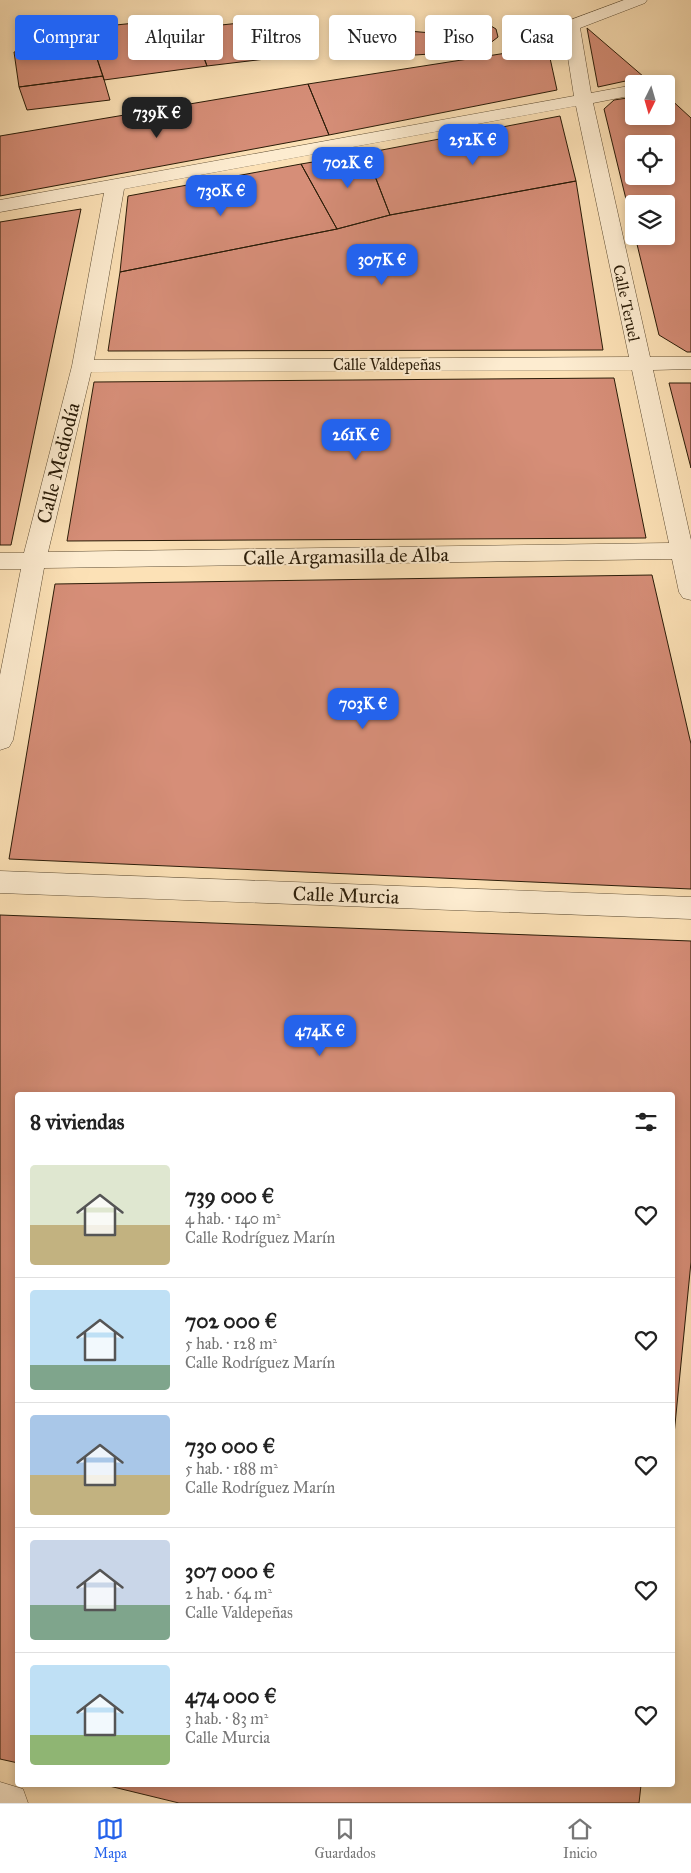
<!DOCTYPE html>
<html lang="es">
<head>
<meta charset="utf-8">
<style>
  :root { --surface:#fff; --page:#f2f2f2; --text:#222; --muted:#767676; --line:#e0e0e0; --accent:#2563eb }
  body { margin:0; font-family:"IM FELL Great Primer",serif; background:var(--page); color:var(--text); height:100vh; display:flex; flex-direction:column; font-size:19px; white-space:nowrap }
  * { box-sizing:border-box; margin:0 }
  p { font-size:16px; color:var(--muted) }
  .icon { flex:none; width:28px; height:28px; fill:none; stroke:currentColor; stroke-width:2; stroke-linecap:round; stroke-linejoin:round }
  .map { position:relative; flex:1; overflow:hidden }
  .drawer { position:absolute; left:15px; top:1092px; width:660px; height:695px; display:flex; flex-direction:column; background:var(--surface); border-radius:5px; box-shadow:0 2px 8px #0003 }
  .drawer>* { flex:none }
  .guide { position:absolute; left:15px; top:15px; width:661px; height:45px; display:flex; gap:10px }
  .needle { width:32px; rotate:185deg }
  .buttons { position:absolute; left:625px; top:75px; display:grid; gap:10px }
  .buttons a { display:grid; place-items:center; width:50px; height:50px; border-radius:5px; background:var(--surface); box-shadow:0 2px 8px #0003; font-size:25px }
  .price { position:absolute; translate:-50% -42px; padding:0 11px; border-radius:10px; background:var(--accent); color:#fff; font-size:16px; line-height:32px; filter:drop-shadow(0 1px 2px #0008) }
  .price::after { content:''; position:absolute; left:50%; top:30px; width:15px; height:11px; margin-left:-8px; background:inherit; clip-path:polygon(0 0,100% 0,50% 100%) }
  .price.current { background:#222; color:#fff }
  ul { padding:0; list-style:none }
  li { display:flex; align-items:center; gap:15px; height:125px; padding:0 15px }
  li+li { border-top:1px solid var(--line) }
  li span { display:grid; place-items:center; flex:none; width:140px; height:100px; border-radius:5px; color:#555 }
  li>.icon { margin-inline-start:auto }
  span .icon { width:60px; height:60px; fill:#fffc; stroke-width:1 }
  li b { font-size:21px }
  h2 { display:flex; justify-content:space-between; align-items:center; height:60px; padding:0 15px; font-size:21px }
  .pill { padding:0 18px; border-radius:5px; background:var(--surface); box-shadow:0 2px 8px #0003; font-size:18px; line-height:45px }
  .pill.current { background:var(--accent); color:#fff }
  .tabs { display:flex; justify-content:space-around; align-items:center; height:70px; border-top:1px solid var(--line); background:var(--surface); font-size:14px; color:var(--muted) }
  .tabs a { display:grid; justify-items:center; gap:2px }
  .tabs .current { color:var(--accent) }
  .map>svg:first-child { display:block }
  .building { fill:#d68e78; stroke:#2a1c08; fill-rule:evenodd }
  .lines { fill:none; stroke-linecap:round; stroke-linejoin:round }
  .minor-casing { stroke:#5e4d34; stroke-width:1 }
  .minor { fill:#fdecd0; fill-rule:evenodd }
  .labels { text-anchor:middle; stroke-width:4; stroke-linejoin:round; paint-order:stroke }
  .far-street-label { font-size:16px; fill:#2a1c08; stroke:#fdecd0 }
  .street-label { font-size:20px; fill:#2a1c08; stroke:#fdecd0 }
</style>
</head>
<body>
<div class="map">
<svg width="691" height="1803" viewBox="0 0 691 1803">
  <rect width="100%" height="100%" fill="#fce1b6"/>
  <filter id="stains"><feTurbulence type="fractalNoise" baseFrequency=".004" numOctaves="4"/><feColorMatrix values="0 0 0 0 .2 0 0 0 0 .09 0 0 0 0 .02 0 0 0 .5 -.17"/></filter>
  <radialGradient id="worn" r=".72"><stop offset=".6" stop-color="#630" stop-opacity="0"/><stop offset="1" stop-color="#630" stop-opacity=".3"/></radialGradient>
  <path class="building" d="M193,17V28L207,66L104,80L87,28Z
    M541,17L557,90L329,135L308,84L513,52Z
    M259,21L274,58L207,66L193,28Z
    M468,21L491,26L496,29L498,37L489,44L474,47L458,44L448,37L447,33L449,28L460,23Z
    M587,28L644,77L598,87Z
    M408,31L432,33L438,36L442,44L437,51L430,54L415,55L400,52L395,48L393,40L396,36Z
    M91,41L103,76L19,87L14,52Z
    M103,76L110,100L27,110L19,87Z
    M308,84L329,135L0,196V136Z
    M666,95L691,118V352H687L659,335L635,236H666V204H634V232L604,109L614,100L634,97V116H666ZM634,144H666V176H634Z
    M560,116L576,181L390,215L366,153Z
    M366,153L390,215L337,229L301,164Z
    M301,164L337,229L120,272L128,196Z
    M576,181L603,350L108,351L120,272L337,229L390,215Z
    M81,209L11,545H0V222Z
    M614,378L646,538L67,541L94,382Z
    M669,383H691V468Z
    M652,575L691,744V889L9,859L55,584Z
    M0,915L691,941V1262L672,1455V1095H18V1763L0,1759Z
    M105,1785H641L639,1803H179Z"/>
  <g class="lines">
    <g class="minor-casing">
      <path id="minor" d="M624,0H647L645,3L580,28L591,93L634,85V95L593,103L650,357H691V369L653,370L691,540V600L683,598L679,592L672,559L44,568L13,740L9,747L0,750V675L21,569H0V553H24L72,366L104,193L0,212V200L574,96L563,26L565,22ZM576,106L629,357L94,360L124,189ZM632,370L669,543L48,552L91,372Z
        M0,871L691,897V919L0,893Z
        M0,1782L23,1789L28,1803H0Z"/>
    </g>
    <use href="#minor" class="minor"/>
  </g>
  <g class="labels">
    <g class="far-street-label">
      <text transform="translate(627 303) rotate(78)" y="6">Calle Teruel</text>
      <text x="387" y="370">Calle Valdepeñas</text>
    </g>
    <g class="street-label">
      <text transform="translate(58 463) rotate(-76)" y="7">Calle Mediodía</text>
      <text transform="translate(346 556) rotate(-1)" y="7">Calle Argamasilla de Alba</text>
      <text transform="translate(346 895) rotate(2)" y="7">Calle Murcia</text>
    </g>
  </g>
  <rect width="100%" height="100%" filter="url(#stains)"/>
  <rect width="100%" height="100%" fill="url(#worn)"/>
</svg>
<div class="buttons">
<a><svg class="needle" viewBox="-14 -14 28 28"><path d="M0-13l5 13h-10z" fill="#e53935"/><path d="M0 13l5-13h-10z" fill="#767676"/></svg></a>
<a><svg class="icon" aria-label="locate" viewBox="0 0 24 24"><circle cx="12" cy="12" r="6"/><path d="M12 2v4M12 18v4M2 12h4M18 12h4"/></svg></a>
<a><svg class="icon" aria-label="layers" viewBox="0 0 24 24"><path d="M12 4l9 5-9 5-9-5zM3 14l9 5 9-5"/></svg></a>
</div>
<b class="price current" style="left:157px;top:139px">739K €</b>
<b class="price" style="left:473px;top:166px">252K €</b>
<b class="price" style="left:348px;top:189px">702K €</b>
<b class="price" style="left:221px;top:217px">730K €</b>
<b class="price" style="left:382px;top:286px">307K €</b>
<b class="price" style="left:356px;top:461px">261K €</b>
<b class="price" style="left:363px;top:730px">703K €</b>
<b class="price" style="left:320px;top:1057px">474K €</b>
<div class="guide">
<a class="pill current">Comprar</a>
<a class="pill">Alquilar</a>
<a class="pill">Filtros</a>
<a class="pill">Nuevo</a>
<a class="pill">Piso</a>
<a class="pill">Casa</a>
</div>
<section class="drawer">
<h2>8 viviendas<svg class="icon" aria-label="filters" viewBox="0 0 24 24"><path d="M4 7h16M4 17h16"/><circle cx="9" cy="7" r="2"/><circle cx="15" cy="17" r="2"/></svg></h2>
<ul>
<li><span style="background:linear-gradient(#dfe7d0 60%,#c2b280 0)"><svg class="icon" aria-label="home" viewBox="0 0 24 24"><path d="M3 11l9-7 9 7M6 9v11h12V9"/></svg></span><div><b>739 000 €</b><p>4 hab. · 140 m²</p><p>Calle Rodríguez Marín</p></div><svg class="icon" aria-label="heart" viewBox="0 0 24 24"><path d="M12 20l-8-8c-3-5 5-10 8-4 3-6 11-1 8 4z"/></svg></li>
<li><span style="background:linear-gradient(#bfe0f5 75%,#7fa58c 0)"><svg class="icon" aria-label="home" viewBox="0 0 24 24"><path d="M3 11l9-7 9 7M6 9v11h12V9"/></svg></span><div><b>702 000 €</b><p>5 hab. · 128 m²</p><p>Calle Rodríguez Marín</p></div><svg class="icon" aria-label="heart" viewBox="0 0 24 24"><path d="M12 20l-8-8c-3-5 5-10 8-4 3-6 11-1 8 4z"/></svg></li>
<li><span style="background:linear-gradient(#a9c7e8 60%,#c2b280 0)"><svg class="icon" aria-label="home" viewBox="0 0 24 24"><path d="M3 11l9-7 9 7M6 9v11h12V9"/></svg></span><div><b>730 000 €</b><p>5 hab. · 188 m²</p><p>Calle Rodríguez Marín</p></div><svg class="icon" aria-label="heart" viewBox="0 0 24 24"><path d="M12 20l-8-8c-3-5 5-10 8-4 3-6 11-1 8 4z"/></svg></li>
<li><span style="background:linear-gradient(#c9d6e8 65%,#7fa58c 0)"><svg class="icon" aria-label="home" viewBox="0 0 24 24"><path d="M3 11l9-7 9 7M6 9v11h12V9"/></svg></span><div><b>307 000 €</b><p>2 hab. · 64 m²</p><p>Calle Valdepeñas</p></div><svg class="icon" aria-label="heart" viewBox="0 0 24 24"><path d="M12 20l-8-8c-3-5 5-10 8-4 3-6 11-1 8 4z"/></svg></li>
<li><span style="background:linear-gradient(#bfe0f5 70%,#8fb573 0)"><svg class="icon" aria-label="home" viewBox="0 0 24 24"><path d="M3 11l9-7 9 7M6 9v11h12V9"/></svg></span><div><b>474 000 €</b><p>3 hab. · 83 m²</p><p>Calle Murcia</p></div><svg class="icon" aria-label="heart" viewBox="0 0 24 24"><path d="M12 20l-8-8c-3-5 5-10 8-4 3-6 11-1 8 4z"/></svg></li>
</ul>
</section>
</div>
<nav class="tabs">
<a class="current"><svg class="icon" aria-label="map" viewBox="0 0 24 24"><path d="M3 6l6-2 6 2 6-2v14l-6 2-6-2-6 2zM9 4v14M15 6v14"/></svg>Mapa</a>
<a><svg class="icon" aria-label="saved" viewBox="0 0 24 24"><path d="M7 4h10v16l-5-4-5 4z"/></svg>Guardados</a>
<a><svg class="icon" aria-label="home" viewBox="0 0 24 24"><path d="M3 11l9-7 9 7M6 9v11h12V9"/></svg>Inicio</a>
</nav>
</body>
</html>
